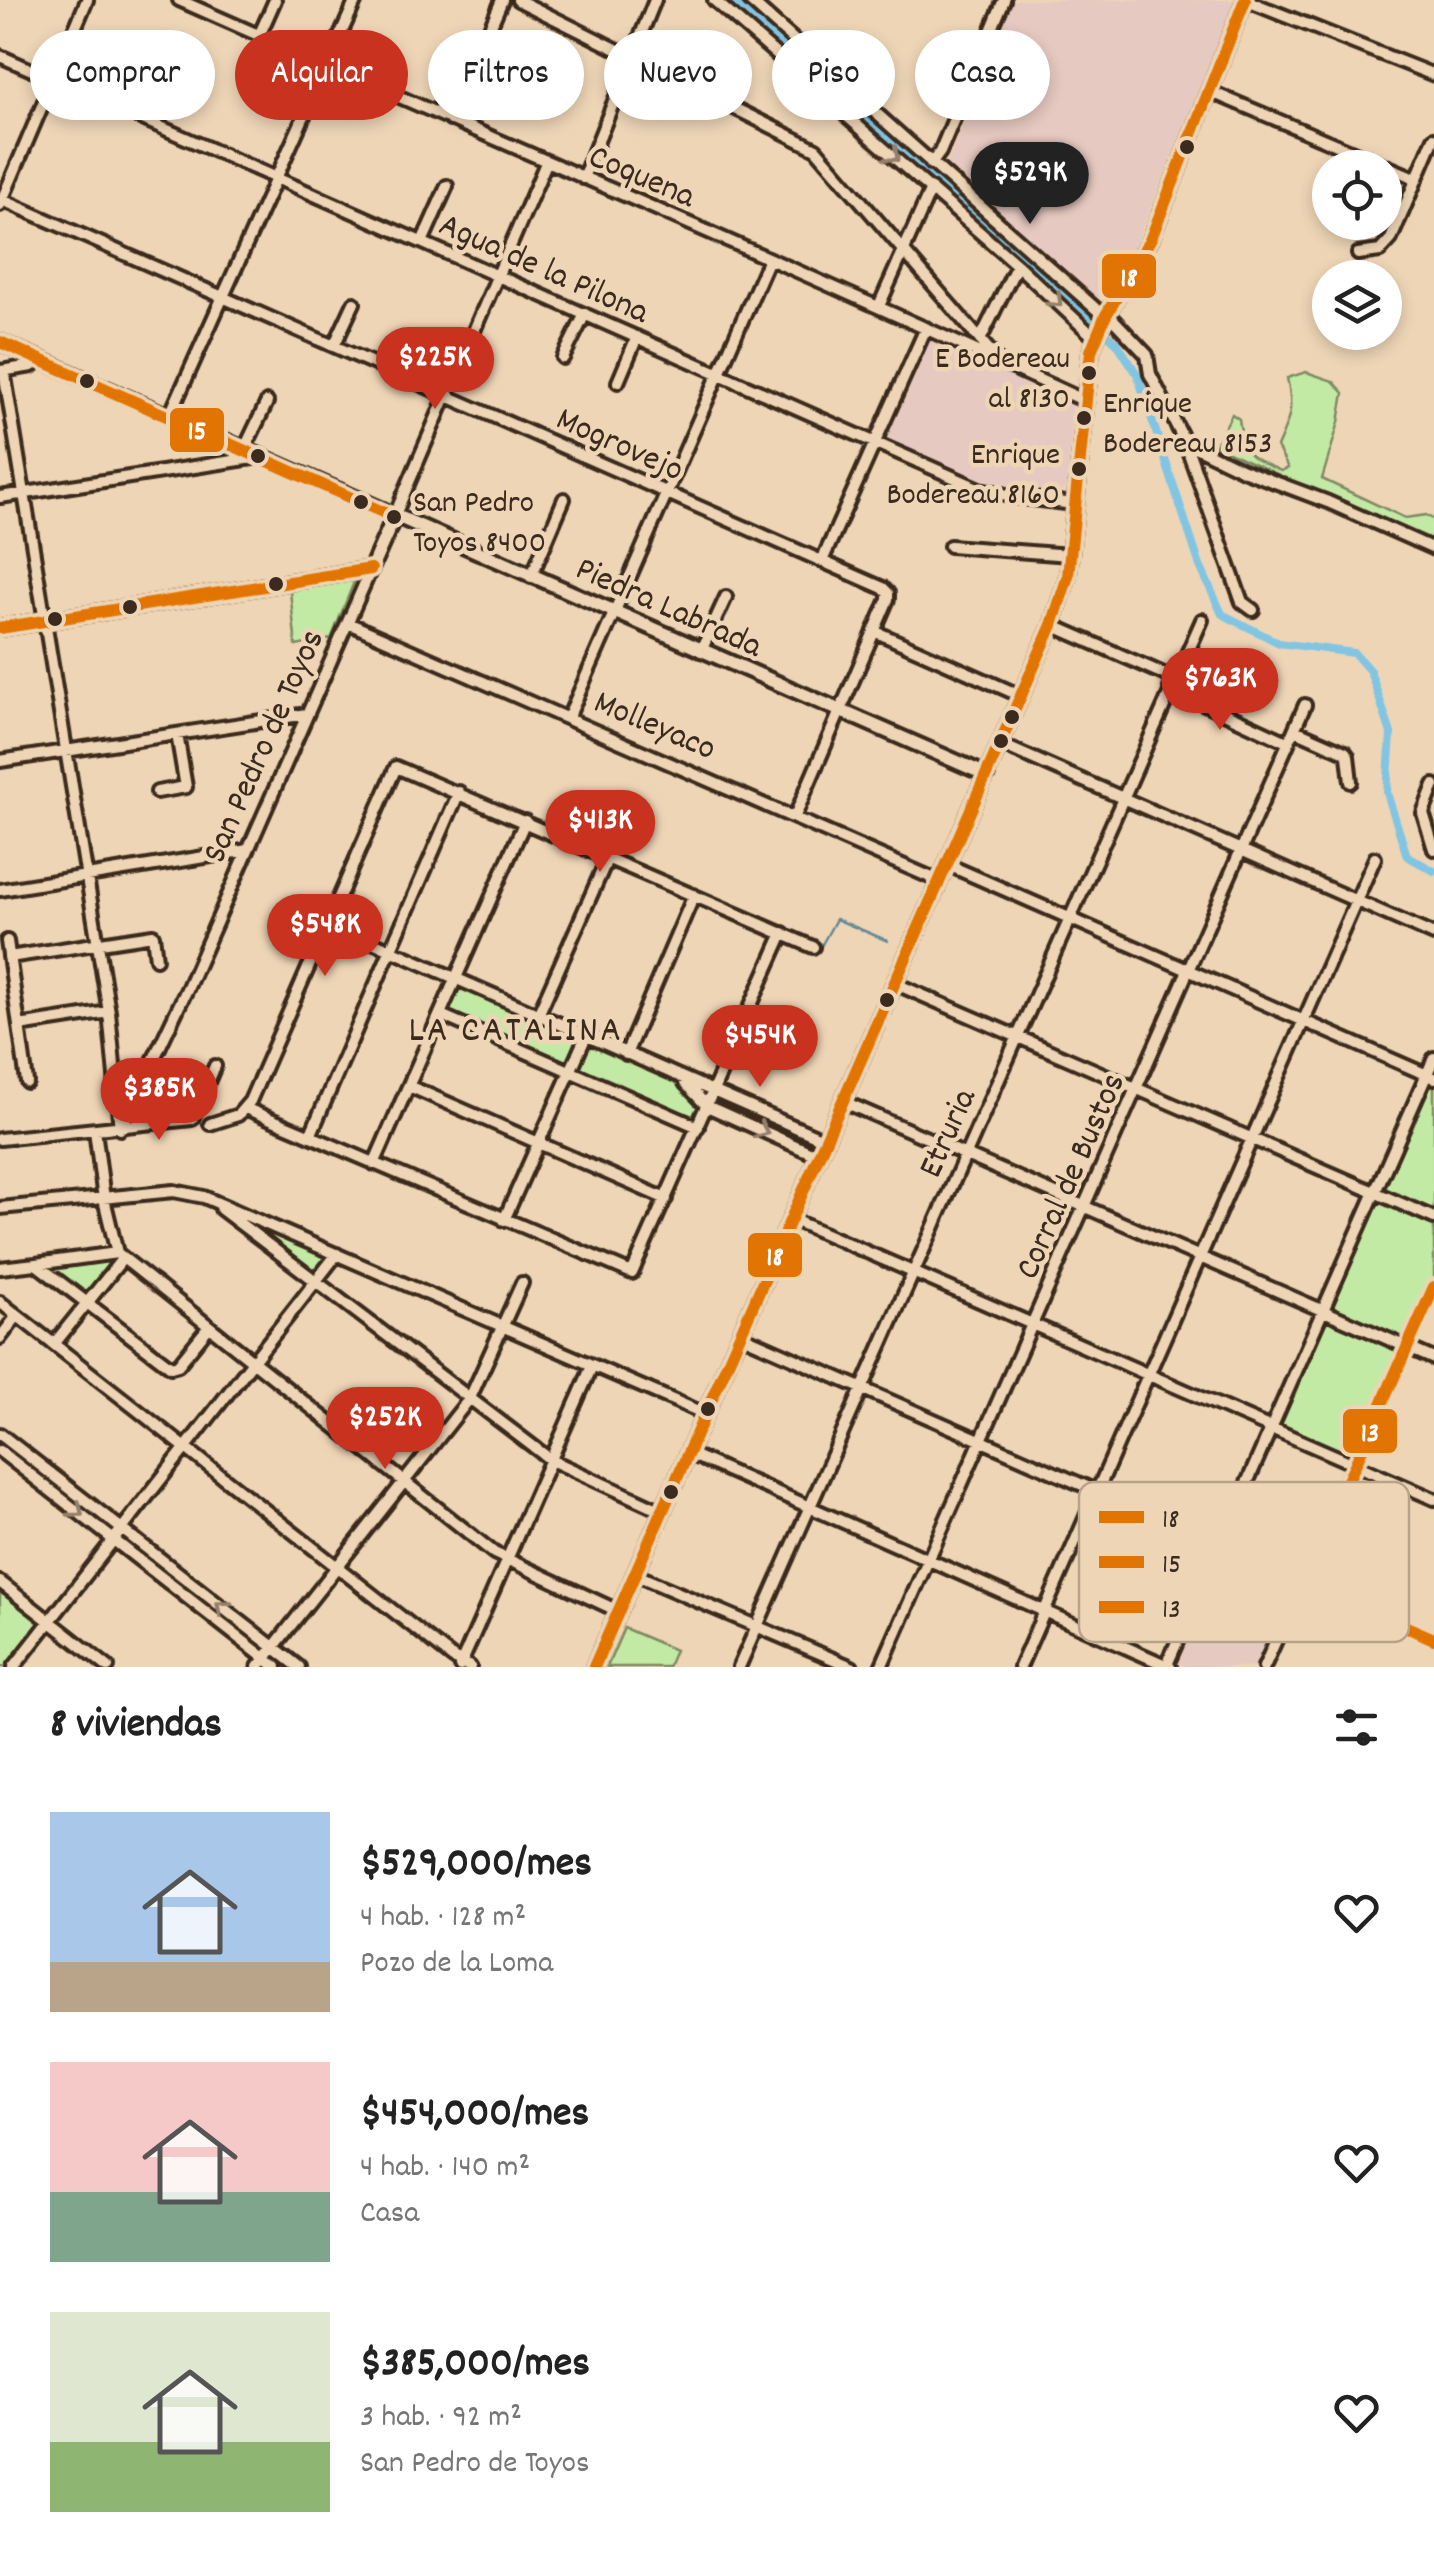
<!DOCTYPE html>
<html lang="es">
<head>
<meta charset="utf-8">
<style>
  :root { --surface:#fff; --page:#f6f6f6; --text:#222; --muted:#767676; --accent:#c8321e }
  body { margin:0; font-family:Dekko,sans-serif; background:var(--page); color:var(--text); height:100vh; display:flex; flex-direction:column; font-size:38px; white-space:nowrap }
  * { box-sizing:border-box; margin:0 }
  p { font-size:32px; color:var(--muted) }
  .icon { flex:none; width:55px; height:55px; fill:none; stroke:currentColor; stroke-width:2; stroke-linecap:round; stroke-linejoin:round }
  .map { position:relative; height:1667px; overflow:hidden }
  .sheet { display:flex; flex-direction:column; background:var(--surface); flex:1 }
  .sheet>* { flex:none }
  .top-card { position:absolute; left:30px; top:30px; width:1375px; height:90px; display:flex; gap:20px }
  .controls { position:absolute; left:1312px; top:150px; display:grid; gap:20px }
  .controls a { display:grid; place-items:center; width:90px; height:90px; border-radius:50%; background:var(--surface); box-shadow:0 5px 15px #0003; font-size:50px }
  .price { position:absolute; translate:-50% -85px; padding:0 22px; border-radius:35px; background:var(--accent); color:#fff; font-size:32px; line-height:65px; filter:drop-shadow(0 2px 5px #0008) }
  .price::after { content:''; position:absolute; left:50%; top:60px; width:30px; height:22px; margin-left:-15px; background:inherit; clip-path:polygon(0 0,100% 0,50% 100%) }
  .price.selected { background:#222; color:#fff }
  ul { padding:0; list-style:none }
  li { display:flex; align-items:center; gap:30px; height:250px; padding:0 50px }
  li span { display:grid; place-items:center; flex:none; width:280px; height:200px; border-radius:0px; color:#555 }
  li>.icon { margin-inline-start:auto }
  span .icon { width:120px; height:120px; fill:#fffc; stroke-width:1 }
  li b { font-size:42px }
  h2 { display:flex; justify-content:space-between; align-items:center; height:120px; padding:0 50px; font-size:42px }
  .chip { padding:0 35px; border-radius:45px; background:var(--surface); box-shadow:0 5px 15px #0003; font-size:35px; line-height:90px }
  .chip.selected { background:var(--accent); color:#fff }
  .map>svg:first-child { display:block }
  .built { fill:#e6c9c0 }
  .green { fill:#c3eaa5; stroke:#7f8a62; stroke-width:2.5 }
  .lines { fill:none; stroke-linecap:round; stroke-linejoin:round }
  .stream { stroke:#668794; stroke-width:2.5 }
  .canal { stroke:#82c5e3; stroke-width:8 }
  .minor-casing { stroke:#3b2a1e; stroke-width:18 }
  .major-casing { stroke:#3b2a1e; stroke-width:20 }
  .minor { stroke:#eed5b6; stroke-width:10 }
  .major { stroke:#eed5b6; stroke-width:12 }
  .bus-1-casing { stroke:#eed5b6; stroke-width:20 }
  .bus-2-casing { stroke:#eed5b6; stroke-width:20 }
  .bus-3-casing { stroke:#eed5b6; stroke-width:20 }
  .bus-1 { stroke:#e27404; stroke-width:12 }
  .bus-2 { stroke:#e27404; stroke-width:12 }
  .bus-3 { stroke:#e27404; stroke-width:12 }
  .oneway { stroke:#94806a }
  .bus-dot { fill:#3b2a1e; stroke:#eed5b6; stroke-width:4 }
  .labels { text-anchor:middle; stroke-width:9; stroke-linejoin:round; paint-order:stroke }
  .bus-label { font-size:32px; fill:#3b2a1e; stroke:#eed5b6; text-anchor:end }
  .street-label { font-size:35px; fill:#3b2a1e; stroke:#eed5b6 }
  .neighbourhood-label { font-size:38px; letter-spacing:2.5px; fill:#3b2a1e; stroke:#eed5b6 }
  .key { fill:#eed5b6; stroke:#b8a288; stroke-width:2.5 }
  .key-label { font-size:28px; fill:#3b2a1e }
  .line-badge { stroke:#eed5b6; stroke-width:4 }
  .badge-label { font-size:28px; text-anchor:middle; font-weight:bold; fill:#fff }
</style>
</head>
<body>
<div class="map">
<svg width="1434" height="1667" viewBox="0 0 1434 1667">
  <rect width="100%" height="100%" fill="#eed5b6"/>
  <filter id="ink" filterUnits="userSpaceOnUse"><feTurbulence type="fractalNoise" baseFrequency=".01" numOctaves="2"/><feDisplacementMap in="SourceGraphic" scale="20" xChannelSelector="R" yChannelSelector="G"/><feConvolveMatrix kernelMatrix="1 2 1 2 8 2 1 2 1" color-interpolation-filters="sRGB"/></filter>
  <g filter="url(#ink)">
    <path class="built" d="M1010,0H1236L1130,257L1096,302L946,167Z
      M930,338L1073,401L1067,487L1056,495L971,480L884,440Z
      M1226,1553L1295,1583L1258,1667H1187L1178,1663Z"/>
    <path class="green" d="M1306,372L1333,381L1344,393L1339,422L1322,479L1405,518L1426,515L1434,520V545L1215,446L1232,414L1239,419C1244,456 1247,456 1281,471L1288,468L1277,447C1290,418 1294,410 1287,378Z
      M356,577L331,639L296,646L289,582Z
      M460,985L580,1038L568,1066L447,1014Z
      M589,1041L674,1078L702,1108L696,1122L575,1069Z
      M1429,1080L1434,1082V1213L1381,1190Z
      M1379,1196L1434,1220V1281L1406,1344L1328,1309Z
      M213,1201L338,1258L321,1280Z
      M114,1260L83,1298L44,1267Z
      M1326,1315L1403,1349L1355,1457L1278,1423Z
      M0,1592L39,1623L5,1667H0Z
      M624,1628L675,1650L668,1667H607Z"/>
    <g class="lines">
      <path class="stream" d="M820,948L836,919L888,941"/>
      <path class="canal" d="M732,0L1117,343L1137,374L1200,566L1222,614L1279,643L1354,653L1370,671L1391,733L1387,793L1407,856L1434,871"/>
      <g class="minor-casing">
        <path id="minor" d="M179,0C481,134 784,262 1083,400
          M518,0L816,149L995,357
          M714,0L1017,265L1095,338
          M749,0L1105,317
          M1245,0L1434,75
          M259,36L275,0
          M0,56L980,489L1016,497L1074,504
          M1209,91L1417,179
          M450,120L502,0
          M931,164L940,152L1004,0
          M583,178L655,0
          M0,199L883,588L888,593V599L795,816
          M0,205L87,0
          M422,242L447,186
          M1358,254L1380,251L1391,239L1434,138
          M879,306L931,189
          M1107,313L1147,355L1150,374L1185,442L1242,602L1253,610
          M980,340L1017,265
          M334,346L354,303
          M563,358L585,314
          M1,371L32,366L38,359
          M4,371L109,1012L120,1129
          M618,382L637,337
          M169,417L356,0
          M1185,442L1243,470L1328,502L1434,549
          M244,450L267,402
          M0,497L259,457
          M394,517L546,163
          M950,546L1070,555
          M822,561L926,328
          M531,577L564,499
          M348,623L939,881
          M1052,625L1175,679
          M874,631L1021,696
          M701,651L726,597
          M1170,688L1287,742
          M568,718L769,259
          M1295,730L1345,752L1348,756L1351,782
          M1000,744L1434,935
          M0,761L307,714
          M1434,785L1423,813L1434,849
          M157,792L186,787L177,734
          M946,864L1434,1078
          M0,890L248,850
          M327,922L825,1140
          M7,941L27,1082
          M9,957L153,935L156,959
          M894,983L1434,1218
          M441,1015L698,1127
          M538,1015L608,857
          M19,1026L109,1012
          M626,1054L694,895
          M685,1083L707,1106L818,1156
          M409,1086L666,1199
          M842,1101L1434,1359
          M245,1108L632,1273L783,933
          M210,1124L238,1115L250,1101L396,767L813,947
          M121,1128L188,987L371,569
          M95,1130L104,1199L117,1253
          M310,1136L459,792
          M0,1139L192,1119L215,1066
          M374,1164L525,821
          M0,1208L174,1191L204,1197L705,1414
          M221,1209L551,1460L662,1511
          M791,1219L1434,1499
          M504,1220L586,1036
          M36,1264L117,1253L494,1553L618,1611
          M0,1268L36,1264L171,1367L178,1365L208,1328
          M0,1302L453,1658L470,1667
          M740,1335L1434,1639
          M0,1338L17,1316
          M54,1344L123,1258
          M0,1434L299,1667
          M0,1451L276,1667
          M688,1453L1170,1667
          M634,1574L852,1667
          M0,1582L108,1667
          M460,1666L592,1366
          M14,1667L337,1254
          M258,1667L470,1398L522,1283
          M739,1667L1202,620
          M881,1667L1305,705
          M1020,1667L1375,858
          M1166,1667L1434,1058
          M1264,1667L1434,1287"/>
      </g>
      <g class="major-casing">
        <path id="major" d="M0,342L987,775
          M0,628L371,569L394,517
          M594,1667L1052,625L1068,576L1091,351L1105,317L1151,238L1245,0"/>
      </g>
      <use href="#minor" class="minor"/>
      <use href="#major" class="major"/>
      <g class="bus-1-casing">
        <path id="bus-1" d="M594,1667L1052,625L1068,576L1091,351L1105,317L1151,238L1245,0"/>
      </g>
      <g class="bus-2-casing">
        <path id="bus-2" d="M0,342L394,517
          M0,628L371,569"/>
      </g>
      <g class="bus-3-casing">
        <path id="bus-3" d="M1434,1287L1303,1582L1434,1639"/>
      </g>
      <use href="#bus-1" class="bus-1"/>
      <use href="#bus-2" class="bus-2"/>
      <use href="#bus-3" class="bus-3"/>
    </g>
    <defs><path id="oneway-chevron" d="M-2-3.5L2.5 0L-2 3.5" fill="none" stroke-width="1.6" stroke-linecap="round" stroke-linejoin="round" transform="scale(2.5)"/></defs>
    <g class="oneway">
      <use href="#oneway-chevron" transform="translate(893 156) rotate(41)"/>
      <use href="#oneway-chevron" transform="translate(1056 301) rotate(44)"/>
      <use href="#oneway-chevron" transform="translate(762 1131) rotate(24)"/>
      <use href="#oneway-chevron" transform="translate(77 1511) rotate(38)"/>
      <use href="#oneway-chevron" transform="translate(222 1607) rotate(-142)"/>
    </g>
  </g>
  <g class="bus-dot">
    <circle cx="1187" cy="147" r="9"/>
    <circle cx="1089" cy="373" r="9"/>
    <circle cx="87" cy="381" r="9"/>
    <circle cx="1084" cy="418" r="9"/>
    <circle cx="258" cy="456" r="9"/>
    <circle cx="1079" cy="469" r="9"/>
    <circle cx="361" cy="502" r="9"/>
    <circle cx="394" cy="517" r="9"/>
    <circle cx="276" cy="584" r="9"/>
    <circle cx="130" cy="607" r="9"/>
    <circle cx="55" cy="619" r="9"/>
    <circle cx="1012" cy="717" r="9"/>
    <circle cx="1001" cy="741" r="9"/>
    <circle cx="887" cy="1000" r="9"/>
    <circle cx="708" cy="1409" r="9"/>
    <circle cx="671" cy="1492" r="9"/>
  </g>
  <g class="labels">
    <g class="bus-label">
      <text x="1070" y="367">E Bodereau<tspan x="1070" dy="40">al 8130</tspan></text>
      <text x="1103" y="412" text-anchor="start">Enrique<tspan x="1103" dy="40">Bodereau 8153</tspan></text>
      <text x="1060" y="463">Enrique<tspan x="1060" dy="40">Bodereau 8160</tspan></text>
      <text x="413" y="511" text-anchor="start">San Pedro<tspan x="413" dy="40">Toyos 8400</tspan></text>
    </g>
    <g class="street-label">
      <text transform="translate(643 174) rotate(23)" y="12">Coquena</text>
      <text transform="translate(545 266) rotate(24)" y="12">Agua de la Pilona</text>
      <text transform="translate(621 442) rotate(24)" y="12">Mogrovejo</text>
      <text transform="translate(670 605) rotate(24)" y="12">Piedra Labrada</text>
      <text transform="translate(656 723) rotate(23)" y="12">Molleyaco</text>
      <text transform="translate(261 745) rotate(-66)" y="12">San Pedro de Toyos</text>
      <text transform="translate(945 1132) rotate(-66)" y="12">Etruria</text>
      <text transform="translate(1068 1175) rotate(-66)" y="12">Corral de Bustos</text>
    </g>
    <g class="neighbourhood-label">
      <text x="516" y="1040">LA CATALINA</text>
    </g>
  </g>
  <rect x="1079" y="1482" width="330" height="160" rx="15" class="key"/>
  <rect x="1099" y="1511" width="45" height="12" fill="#e27404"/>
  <rect x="1099" y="1556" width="45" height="12" fill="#e27404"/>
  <rect x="1099" y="1601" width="45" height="12" fill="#e27404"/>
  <g class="key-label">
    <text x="1162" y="1527">18</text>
    <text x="1162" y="1572">15</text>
    <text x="1162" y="1617">13</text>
  </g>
  <g class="line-badge">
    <rect x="1100" y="252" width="58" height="48" rx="10" fill="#e27404"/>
    <rect x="168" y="406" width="58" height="48" rx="10" fill="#e27404"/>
    <rect x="746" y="1231" width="58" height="48" rx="10" fill="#e27404"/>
    <rect x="1341" y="1407" width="58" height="48" rx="10" fill="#e27404"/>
  </g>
  <g class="badge-label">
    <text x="1129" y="286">18</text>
    <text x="197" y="439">15</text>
    <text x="775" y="1265">18</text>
    <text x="1370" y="1441">13</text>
  </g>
</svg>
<div class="controls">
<a><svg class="icon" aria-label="locate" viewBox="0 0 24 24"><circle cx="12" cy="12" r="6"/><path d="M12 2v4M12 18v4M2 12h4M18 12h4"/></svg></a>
<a><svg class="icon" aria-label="layers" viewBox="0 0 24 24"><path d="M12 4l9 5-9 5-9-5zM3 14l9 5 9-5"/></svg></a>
</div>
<b class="price selected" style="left:1030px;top:227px">$529K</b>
<b class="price" style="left:435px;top:412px">$225K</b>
<b class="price" style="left:1220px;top:733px">$763K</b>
<b class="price" style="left:600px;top:875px">$413K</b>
<b class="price" style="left:325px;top:979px">$548K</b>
<b class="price" style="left:760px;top:1090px">$454K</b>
<b class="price" style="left:159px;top:1143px">$385K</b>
<b class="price" style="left:385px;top:1472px">$252K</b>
<div class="top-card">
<a class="chip">Comprar</a>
<a class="chip selected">Alquilar</a>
<a class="chip">Filtros</a>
<a class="chip">Nuevo</a>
<a class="chip">Piso</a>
<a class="chip">Casa</a>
</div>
</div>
<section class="sheet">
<h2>8 viviendas<svg class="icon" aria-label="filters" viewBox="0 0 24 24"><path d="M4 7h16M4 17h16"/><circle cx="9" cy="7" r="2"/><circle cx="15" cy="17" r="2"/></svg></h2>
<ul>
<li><span style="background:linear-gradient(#a9c7e8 75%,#b9a48a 0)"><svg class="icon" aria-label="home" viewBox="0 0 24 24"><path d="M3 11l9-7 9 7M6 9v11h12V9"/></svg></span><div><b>$529,000/mes</b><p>4 hab. · 128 m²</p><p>Pozo de la Loma</p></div><svg class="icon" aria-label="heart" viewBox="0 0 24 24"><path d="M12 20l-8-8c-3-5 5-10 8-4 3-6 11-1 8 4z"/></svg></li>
<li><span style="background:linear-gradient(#f6c9c9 65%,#7fa58c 0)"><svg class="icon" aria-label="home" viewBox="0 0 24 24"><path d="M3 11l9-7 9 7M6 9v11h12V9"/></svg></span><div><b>$454,000/mes</b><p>4 hab. · 140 m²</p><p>Casa</p></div><svg class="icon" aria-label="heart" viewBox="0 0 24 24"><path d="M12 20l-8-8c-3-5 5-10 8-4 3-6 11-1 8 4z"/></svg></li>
<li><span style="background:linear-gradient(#dfe7d0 65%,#8fb573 0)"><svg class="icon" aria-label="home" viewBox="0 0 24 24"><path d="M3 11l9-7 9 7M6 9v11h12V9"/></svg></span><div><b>$385,000/mes</b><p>3 hab. · 92 m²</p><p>San Pedro de Toyos</p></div><svg class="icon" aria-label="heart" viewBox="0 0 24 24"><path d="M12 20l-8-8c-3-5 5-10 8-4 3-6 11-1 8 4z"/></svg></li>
</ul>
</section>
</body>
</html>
